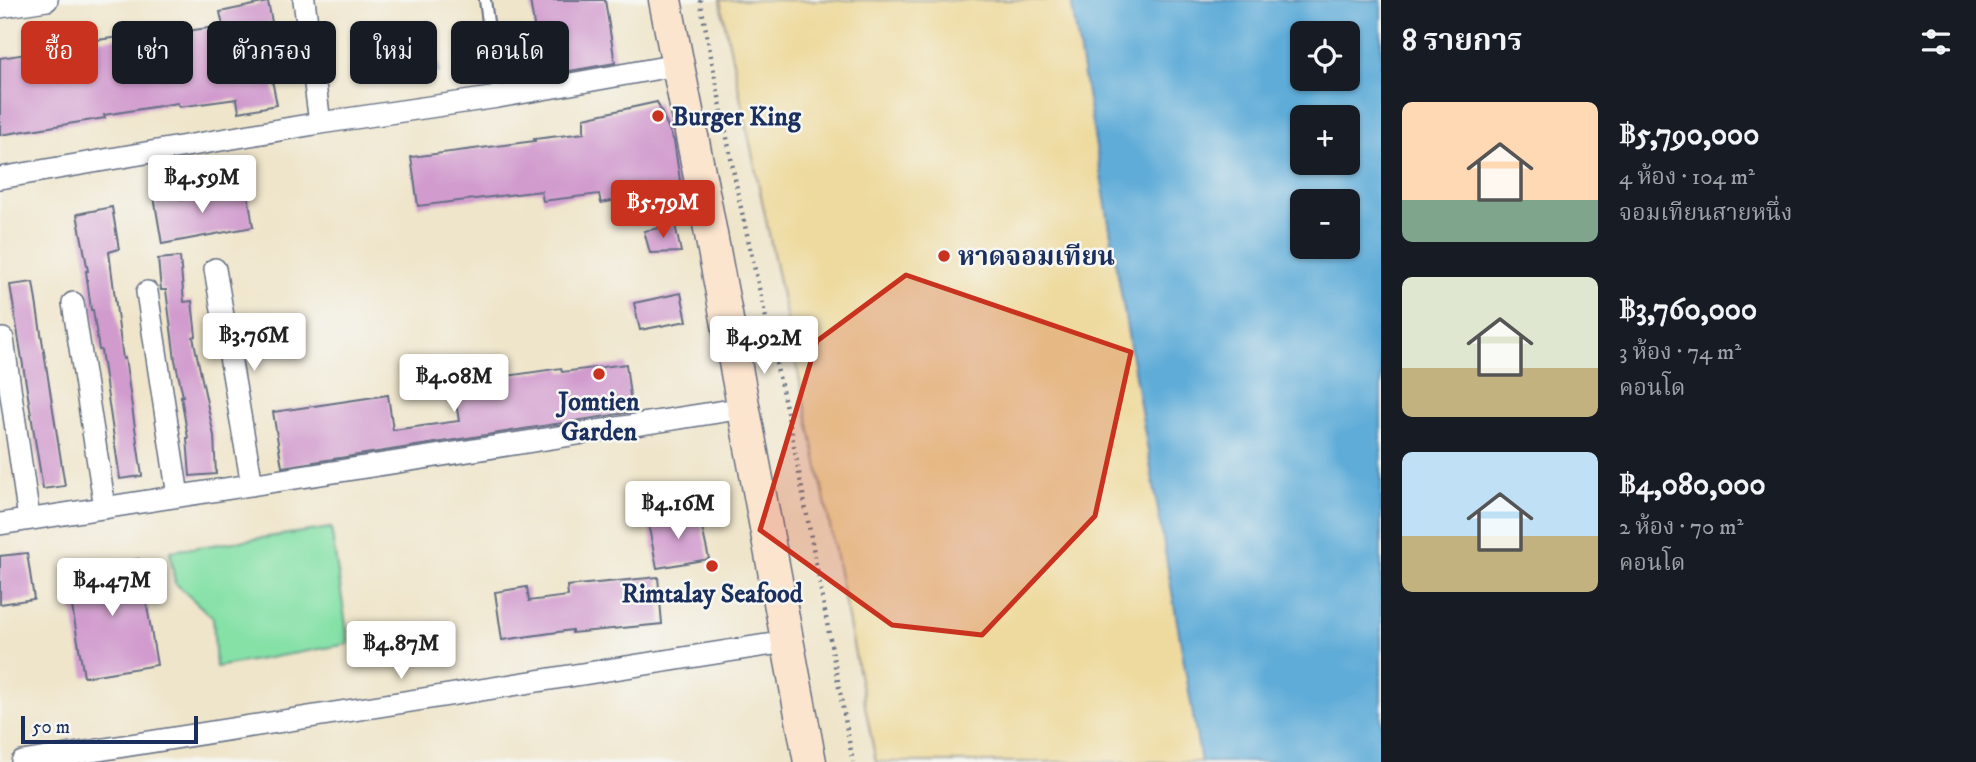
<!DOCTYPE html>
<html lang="th">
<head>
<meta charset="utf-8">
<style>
  :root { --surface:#171b24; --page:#20242c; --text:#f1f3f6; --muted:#9ea1a6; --accent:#c8321e }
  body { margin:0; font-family:"IM FELL DW Pica","Noto Serif Thai",serif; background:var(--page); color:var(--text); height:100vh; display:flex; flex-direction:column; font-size:26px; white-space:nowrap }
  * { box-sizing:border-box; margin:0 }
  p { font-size:23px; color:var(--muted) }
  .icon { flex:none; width:38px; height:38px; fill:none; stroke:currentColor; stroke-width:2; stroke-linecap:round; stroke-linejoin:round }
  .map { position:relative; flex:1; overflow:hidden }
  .side { display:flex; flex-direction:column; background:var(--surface); width:595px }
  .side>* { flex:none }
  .hud { position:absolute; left:21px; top:21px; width:665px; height:63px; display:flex; gap:14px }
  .fabs { position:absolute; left:1290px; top:21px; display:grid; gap:14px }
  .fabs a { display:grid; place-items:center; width:70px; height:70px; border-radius:10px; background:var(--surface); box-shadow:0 2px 5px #0004; font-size:35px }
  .scale { position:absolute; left:21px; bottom:18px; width:177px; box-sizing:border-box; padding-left:7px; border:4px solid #1b2f5e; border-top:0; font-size:19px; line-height:24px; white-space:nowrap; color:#1b2f5e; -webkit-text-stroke:5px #f6f6f2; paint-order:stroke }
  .price { position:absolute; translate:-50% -60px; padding:0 16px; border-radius:7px; background:#fff; color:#222; font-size:23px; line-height:46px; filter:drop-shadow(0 2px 4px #0008) }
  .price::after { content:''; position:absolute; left:50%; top:42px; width:21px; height:16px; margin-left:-10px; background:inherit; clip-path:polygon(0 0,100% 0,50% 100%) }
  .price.on { background:var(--accent); color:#fff }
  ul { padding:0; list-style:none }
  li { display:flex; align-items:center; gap:21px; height:175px; padding:0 21px }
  li span { display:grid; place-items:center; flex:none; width:196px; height:140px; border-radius:10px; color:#555 }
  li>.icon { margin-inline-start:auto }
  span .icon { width:84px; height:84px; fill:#fffc; stroke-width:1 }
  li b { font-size:30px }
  h2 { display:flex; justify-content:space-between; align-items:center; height:84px; padding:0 21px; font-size:30px }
  .tag { padding:0 24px; border-radius:10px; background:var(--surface); box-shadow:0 2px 5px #0004; font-size:24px; line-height:63px }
  .tag.on { background:var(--accent); color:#fff }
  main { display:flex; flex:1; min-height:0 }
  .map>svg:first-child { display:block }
  .green { fill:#86e1a7; stroke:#508882; stroke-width:2 }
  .sand { fill:#eeda9e; stroke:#84847e; stroke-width:2 }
  .water { fill:#5facd8; stroke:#3d6e9b; stroke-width:2; fill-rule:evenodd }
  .building { fill:#d19bce }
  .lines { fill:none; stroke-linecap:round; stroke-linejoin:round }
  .lane-casing { stroke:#656f84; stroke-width:14 }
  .street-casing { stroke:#656f84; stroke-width:24 }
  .secondary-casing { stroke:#656f84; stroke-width:35 }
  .path { stroke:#656f84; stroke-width:4.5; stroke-dasharray:2 5; stroke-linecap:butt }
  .lane { stroke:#fff; stroke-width:10 }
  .street { stroke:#fff; stroke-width:21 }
  .secondary { stroke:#fce5cf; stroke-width:32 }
  .marked { fill:#c8321e; fill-opacity:0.2; stroke:#c8321e; stroke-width:5; stroke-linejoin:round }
  .poi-dot { fill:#c8321e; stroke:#f6f6f2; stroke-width:2.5 }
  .labels { text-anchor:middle; stroke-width:5; stroke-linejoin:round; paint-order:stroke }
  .poi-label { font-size:26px; font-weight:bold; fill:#1b2f5e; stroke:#f6f6f2; text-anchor:start }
</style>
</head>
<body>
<main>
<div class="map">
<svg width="1381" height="762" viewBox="0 0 1381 762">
  <rect width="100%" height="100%" fill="#f6f6f2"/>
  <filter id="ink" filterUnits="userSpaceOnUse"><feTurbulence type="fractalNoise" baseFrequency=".0143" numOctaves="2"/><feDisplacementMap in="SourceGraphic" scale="14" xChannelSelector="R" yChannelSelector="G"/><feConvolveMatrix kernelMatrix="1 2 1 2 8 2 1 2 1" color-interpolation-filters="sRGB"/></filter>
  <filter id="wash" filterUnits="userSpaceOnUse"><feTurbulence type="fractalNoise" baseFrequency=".00686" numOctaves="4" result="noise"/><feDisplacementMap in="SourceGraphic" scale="28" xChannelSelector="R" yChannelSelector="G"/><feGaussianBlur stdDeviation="1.57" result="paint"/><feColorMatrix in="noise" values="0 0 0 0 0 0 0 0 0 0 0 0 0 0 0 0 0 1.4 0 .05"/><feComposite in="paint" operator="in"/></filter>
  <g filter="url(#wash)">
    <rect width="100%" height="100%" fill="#efe5ca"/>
    <path class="green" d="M331,528L349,644L216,667L213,618L175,583L170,551Z"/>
    <path class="sand" d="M720,0H1071L1201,762H876L827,511Z"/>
    <path class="water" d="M1071,0H1381V762H1201ZM1302,33H1348V79H1302ZM1302,117H1348V163H1302ZM1302,201H1348V247H1302Z
      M430,22L439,72L418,76L409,25Z"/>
    <g id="blocks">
      <path class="building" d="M530,0H605L615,63L542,76Z
        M268,2L272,22L255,25L263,66L269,65L277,105L239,112L237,99L179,107L178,103L104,115L105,118L0,135V58L46,51L45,48L90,41L150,33V36L223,26L220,12Z
        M657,102L674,141L681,187L601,203L599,194L543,201L541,191L418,206L411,157L535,141L534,139L584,133V118Z
        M247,188L253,227L162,244L154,197L179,193L181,200Z
        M112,207L119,249L109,252L123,359L125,358L142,476L120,479L101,350H99L93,310H91L86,271H88L77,214Z
        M675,225L681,252L650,253L644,231Z
        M180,257L184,302L192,301L196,336L193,337L214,436L216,474L190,476L187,438H188L181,396H183L175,360L166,290H161L158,259Z
        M33,282L65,486L43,489L10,285Z
        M681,293L687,321L640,330L634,303Z
        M626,364L632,412L282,467L273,412L388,395L393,430L459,421L453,384L561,368L562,372Z
        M699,514L709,559L657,568L648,523Z
        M27,553L34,599L0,604V556Z
        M139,559L157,665L84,677L66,571Z
        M658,577L662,624L572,633V630L502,640L495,592L527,587L529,601L568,596L567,586Z"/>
    </g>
  </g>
  <g filter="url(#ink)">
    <use href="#blocks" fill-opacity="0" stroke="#656f84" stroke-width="2"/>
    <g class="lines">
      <g class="lane-casing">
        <path id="lane" d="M485,0L498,97
          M663,208L701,197"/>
      </g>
      <g class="street-casing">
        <path id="street" d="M304,0L320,123
          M0,7L47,0
          M0,178L320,123L498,97L677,65
          M215,269L252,485
          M147,292L178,496
          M73,303L105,508
          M3,339L29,519
          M0,524L744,408
          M22,762L786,642"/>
      </g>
      <g class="secondary-casing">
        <path id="secondary" d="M665,0L704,197L810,762"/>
      </g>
      <path class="path" d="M700,0L739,199L791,430L853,762"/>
      <use href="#lane" class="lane"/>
      <use href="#street" class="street"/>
      <use href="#secondary" class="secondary"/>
    </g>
  </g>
  <path class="marked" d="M906,275L1131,352L1095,516L982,635L892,625L760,530L817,341Z"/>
  <g class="poi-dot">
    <circle cx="658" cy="116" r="7"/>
    <circle cx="944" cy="256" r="7"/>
    <circle cx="599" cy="374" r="7"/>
    <circle cx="712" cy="566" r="7"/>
  </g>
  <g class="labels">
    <g class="poi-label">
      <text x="672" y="125">Burger King</text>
      <text x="958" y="265">หาดจอมเทียน</text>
      <text x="599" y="410" text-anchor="middle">Jomtien<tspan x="599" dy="30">Garden</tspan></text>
      <text x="712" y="602" text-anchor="middle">Rimtalay Seafood</text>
    </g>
  </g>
</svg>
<div class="fabs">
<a><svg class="icon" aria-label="locate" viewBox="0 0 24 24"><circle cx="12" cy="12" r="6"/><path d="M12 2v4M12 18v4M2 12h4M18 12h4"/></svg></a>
<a>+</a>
<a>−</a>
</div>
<div class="scale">50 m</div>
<b class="price" style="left:202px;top:215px">฿4.59M</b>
<b class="price on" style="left:663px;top:240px">฿5.79M</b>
<b class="price" style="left:254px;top:373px">฿3.76M</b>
<b class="price" style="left:764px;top:376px">฿4.92M</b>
<b class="price" style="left:454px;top:414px">฿4.08M</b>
<b class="price" style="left:678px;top:541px">฿4.16M</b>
<b class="price" style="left:112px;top:618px">฿4.47M</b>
<b class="price" style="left:401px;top:681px">฿4.87M</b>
<div class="hud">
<a class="tag on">ซื้อ</a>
<a class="tag">เช่า</a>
<a class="tag">ตัวกรอง</a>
<a class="tag">ใหม่</a>
<a class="tag">คอนโด</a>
</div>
</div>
<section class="side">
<h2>8 รายการ<svg class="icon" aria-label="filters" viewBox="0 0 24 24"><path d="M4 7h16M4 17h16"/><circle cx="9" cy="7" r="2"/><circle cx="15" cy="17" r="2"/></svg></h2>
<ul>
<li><span style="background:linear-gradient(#ffd9b3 70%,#7fa58c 0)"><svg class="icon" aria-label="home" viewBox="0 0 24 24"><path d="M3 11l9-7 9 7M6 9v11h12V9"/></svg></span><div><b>฿5,790,000</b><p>4 ห้อง · 104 m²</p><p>จอมเทียนสายหนึ่ง</p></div></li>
<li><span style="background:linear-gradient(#dfe7d0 65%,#c2b280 0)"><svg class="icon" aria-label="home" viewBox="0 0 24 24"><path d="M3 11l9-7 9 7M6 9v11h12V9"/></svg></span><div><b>฿3,760,000</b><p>3 ห้อง · 74 m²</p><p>คอนโด</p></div></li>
<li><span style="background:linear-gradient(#bfe0f5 60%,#c2b280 0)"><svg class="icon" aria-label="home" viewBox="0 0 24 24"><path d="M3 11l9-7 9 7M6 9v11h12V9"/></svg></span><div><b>฿4,080,000</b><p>2 ห้อง · 70 m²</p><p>คอนโด</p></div></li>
</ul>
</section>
</main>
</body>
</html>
